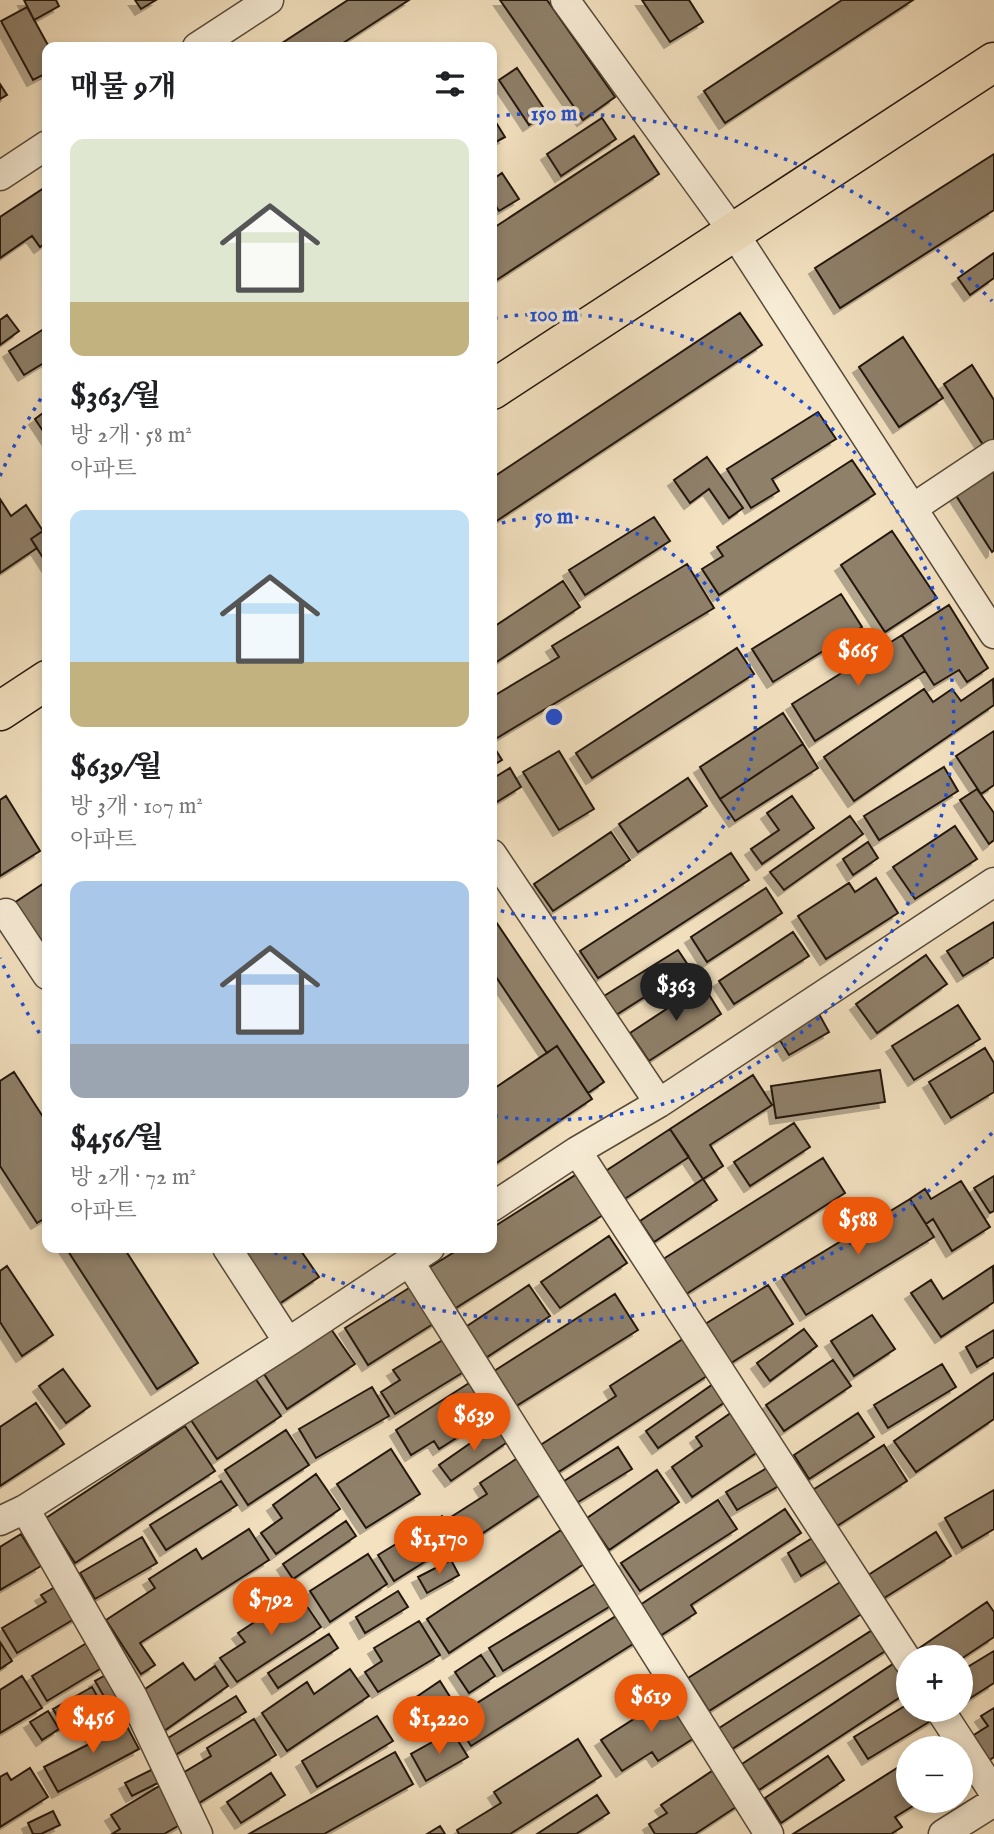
<!DOCTYPE html>
<html lang="ko">
<head>
<meta charset="utf-8">
<style>
  :root { --surface:#fff; --page:#f2f2f2; --text:#202124; --muted:#757577; --accent:#ea580c }
  body { margin:0; font-family:"IM FELL English","Noto Serif KR",serif; background:var(--page); color:var(--text); height:100vh; display:flex; flex-direction:column; font-size:26px; white-space:nowrap }
  * { box-sizing:border-box; margin:0 }
  p { font-size:23px; color:var(--muted) }
  .icon { flex:none; width:38px; height:38px; fill:none; stroke:currentColor; stroke-width:2; stroke-linecap:round; stroke-linejoin:round }
  .map { position:relative; flex:1; overflow:hidden }
  .details { position:absolute; left:42px; top:42px; width:455px; height:1211px; display:flex; flex-direction:column; background:var(--surface); border-radius:14px; box-shadow:0 4px 10px #0003 }
  .details>* { flex:none }
  .tools { position:absolute; left:896px; top:1645px; display:grid; gap:14px }
  .tools a { display:grid; place-items:center; width:77px; height:77px; border-radius:50%; background:var(--surface); box-shadow:0 4px 10px #0003; font-size:35px }
  .price { position:absolute; translate:-50% -60px; padding:0 16px; border-radius:24px; background:var(--accent); color:#fff; font-size:23px; line-height:46px; filter:drop-shadow(0 2px 4px #0008) }
  .price::after { content:''; position:absolute; left:50%; top:42px; width:21px; height:16px; margin-left:-10px; background:inherit; clip-path:polygon(0 0,100% 0,50% 100%) }
  .price.current { background:#222; color:#fff }
  ul { padding:0; list-style:none }
  li { display:grid; align-content:center; gap:14px; height:371px; padding:0 28px }
  li span { display:grid; place-items:center; height:217px; border-radius:14px; color:#555 }
  li>.icon { margin-inline-start:auto }
  span .icon { width:126px; height:126px; fill:#fffc; stroke-width:1 }
  li b { font-size:30px }
  h2 { display:flex; justify-content:space-between; align-items:center; height:84px; padding:0 28px; font-size:30px }
  .map>svg:first-child { display:block }
  .building { fill:#8f806a; stroke:#23170c; stroke-width:2; filter:url(#shadow) }
  .lines { fill:none; stroke-linecap:round; stroke-linejoin:round }
  .street-casing { stroke:#574a39; stroke-width:31 }
  .primary-casing { stroke:#23170c; stroke-width:41 }
  .street { stroke:#f7ecd6; stroke-width:28 }
  .primary { stroke:#f3e1c0; stroke-width:38 }
  .ring { fill:none; stroke:#1d4ed8; stroke-width:3.5; stroke-dasharray:3.5 7 }
  .centre { fill:#1d4ed8; stroke:#f7ecd6; stroke-width:3.5 }
  .ring-label { font-size:21px; text-anchor:middle; font-weight:bold; fill:#1d4ed8; stroke:#f7ecd6; stroke-width:7; stroke-linejoin:round; paint-order:stroke }
</style>
</head>
<body>
<div class="map">
<svg width="994" height="1834" viewBox="0 0 994 1834">
  <defs>
    <filter id="shadow"><feDropShadow dx="-6" dy="6" stdDeviation="0" flood-color="#0004"/></filter>
  </defs>
  <rect width="100%" height="100%" fill="#f3e1c0"/>
  <filter id="stains"><feTurbulence type="fractalNoise" baseFrequency=".00286" numOctaves="4"/><feColorMatrix values="0 0 0 0 .2 0 0 0 0 .09 0 0 0 0 .02 0 0 0 .5 -.17"/></filter>
  <radialGradient id="worn" r=".72"><stop offset=".6" stop-color="#630" stop-opacity="0"/><stop offset="1" stop-color="#630" stop-opacity=".3"/></radialGradient>
  <path class="building" d="M24,0H56L59,6L34,20Z
    M135,0H156L141,9Z
    M348,0H409L337,47H276Z
    M500,0H547L615,97L583,120Z
    M642,0H689L703,22L670,42Z
    M842,0H913L725,123L704,91Z
    M27,7L49,47H47V73L33,80L1,21Z
    M517,68L547,113L529,125L499,80Z
    M0,84L7,95L0,99Z
    M492,116L505,137L492,144Z
    M602,118L616,139L561,176L547,154Z
    M634,136L659,174L492,283V229Z
    M994,154V210L840,308L815,268Z
    M502,173L519,199L499,211L492,200V180Z
    M44,188L47,193V242L40,247L32,236L0,258V217Z
    M994,253V278L970,295L958,278Z
    M740,313L762,345L492,524V478Z
    M7,315L19,331L0,345V320Z
    M47,327V361L24,375L9,351Z
    M903,337L943,398L899,427L859,367Z
    M972,365L994,400V442L985,448L944,384Z
    M47,410V437L35,419Z
    M818,412L836,439L772,479L779,491L751,508L727,469Z
    M707,457L743,508L729,518L709,489L690,503L674,480Z
    M852,460L875,494L719,595L702,569L723,556L717,547Z
    M994,469V550L992,552L955,494Z
    M0,499L11,516L26,505L43,531L31,539L37,548L0,573Z
    M654,517L670,541L585,595L569,570Z
    M47,528V564L31,539Z
    M892,531L937,598L885,632L841,565Z
    M687,564L714,608L492,741V697L559,657L552,646Z
    M563,581L580,607L492,665V628Z
    M841,594L862,627L773,682L752,649Z
    M949,605L988,668L967,682L959,670L934,685L902,635Z
    M902,635L925,671L815,741L792,704Z
    M737,648L754,674L592,778L576,753Z
    M993,679L994,705L854,801L824,757L924,689L933,702L952,689L961,701Z
    M783,713L803,744L720,799L700,767Z
    M994,731V785L981,794L956,756Z
    M492,744L502,760L492,766Z
    M803,744L818,768L735,821L720,799Z
    M559,751L594,809L559,830L523,772Z
    M944,767L958,791L879,840L864,816Z
    M510,768L521,787L492,805V779Z
    M688,778L707,806L638,852L619,824Z
    M977,789L994,813V840L989,844L960,800Z
    M6,796L40,851L0,876V800Z
    M792,796L814,828L762,864L751,849L779,830L767,813Z
    M850,816L863,834L784,890L770,872Z
    M955,826L977,859L915,899L893,867Z
    M611,832L630,860L553,911L534,884Z
    M868,842L878,858L853,875L843,859Z
    M731,853L749,880L598,978L580,951Z
    M876,878L898,913L826,959L798,916L849,883L855,892Z
    M47,881V959L11,905Z
    M766,888L782,913L707,962L691,937Z
    M492,916L604,1082L588,1093L557,1046L547,1053L492,971Z
    M994,922V957L963,976L947,951Z
    M793,932L809,956L734,1004L719,981Z
    M678,950L690,968L616,1015L604,996Z
    M926,955L947,984L877,1033L856,1004Z
    M703,985L721,1014L649,1061L630,1033Z
    M958,1005L980,1039L914,1080L892,1046Z
    M819,1014L829,1032L789,1055L778,1037Z
    M557,1046L592,1099L492,1166V1090Z
    M985,1048L994,1063V1092L951,1118L929,1082Z
    M880,1070L885,1102L776,1118L771,1086Z
    M14,1072L47,1123V1217L37,1223L0,1166V1081Z
    M753,1075L772,1105L710,1145L723,1166L703,1179L670,1129Z
    M794,1123L810,1147L750,1186L734,1162Z
    M670,1129L689,1157L620,1202L601,1174Z
    M823,1158L845,1193L680,1298L657,1263Z
    M577,1174L603,1215L451,1311L425,1270L461,1248H492V1228Z
    M994,1176V1211L990,1213L974,1188Z
    M703,1179L717,1200L654,1242L640,1221Z
    M961,1181L990,1227L952,1251L933,1219L926,1224L910,1199L925,1189L931,1199Z
    M910,1199L934,1237L806,1315L782,1277Z
    M609,1236L627,1263L560,1308L541,1282Z
    M66,1248H124L198,1363L157,1389Z
    M240,1248H299L319,1277L279,1304Z
    M7,1266L53,1335L22,1356L0,1322V1271Z
    M993,1266L994,1302L941,1337L911,1293L931,1280L943,1299Z
    M417,1283L441,1319L368,1365L345,1328Z
    M529,1285L550,1316L481,1361L461,1330Z
    M768,1285L793,1324L728,1365L702,1326Z
    M615,1294L638,1330L513,1408L491,1373Z
    M872,1315L895,1349L854,1376L831,1341Z
    M331,1329L355,1364L287,1409L264,1374Z
    M804,1329L817,1346L770,1381L757,1363Z
    M994,1330V1357L977,1367L966,1347Z
    M448,1337L467,1370L395,1414L381,1392L400,1380L393,1370Z
    M686,1337L710,1374L557,1473L539,1446L616,1396L610,1386Z
    M833,1360L851,1386L784,1431L766,1405Z
    M942,1364L956,1387L888,1428L874,1405Z
    M63,1369L90,1406L66,1423L39,1386Z
    M994,1373V1419L916,1472L894,1441Z
    M255,1378L281,1416L217,1459L191,1420Z
    M716,1382L728,1400L658,1448L646,1431Z
    M469,1383L491,1416L439,1449L434,1441L411,1455L396,1430Z
    M372,1387L389,1416L316,1458L299,1429Z
    M36,1403L64,1444L0,1486V1427Z
    M738,1408L765,1447L692,1497L672,1467L702,1446L696,1437Z
    M858,1413L874,1437L809,1479L794,1455Z
    M498,1424L509,1441L451,1481L439,1465Z
    M185,1426L215,1471L75,1563L46,1518Z
    M286,1430L309,1465L248,1505L225,1470Z
    M884,1445L907,1481L834,1528L811,1491Z
    M618,1447L632,1469L575,1504L561,1483Z
    M391,1449L420,1494L366,1528L337,1484Z
    M522,1455L546,1491L468,1543L451,1517L487,1494L480,1483Z
    M772,1465L782,1484L737,1510L726,1492Z
    M657,1470L679,1502L609,1550L587,1518Z
    M316,1474L340,1509L276,1554L261,1533L282,1518L273,1505Z
    M221,1481L237,1505L166,1550L150,1525Z
    M994,1490V1529L962,1548L945,1518Z
    M718,1500L737,1529L640,1591L621,1563Z
    M785,1509L801,1533L691,1605L696,1613L660,1636L640,1605Z
    M442,1516L458,1541L394,1581L378,1555Z
    M346,1521L356,1536L293,1579L283,1564Z
    M249,1529L269,1560L140,1643L155,1665L141,1674L106,1620L155,1588L149,1579L196,1549L202,1559Z
    M561,1530L584,1564L449,1653L427,1619Z
    M936,1532L951,1556L881,1600L865,1577Z
    M21,1534L41,1566L0,1590V1547Z
    M819,1534L833,1557L801,1576L788,1553Z
    M142,1537L157,1563L95,1599L80,1573Z
    M368,1554L387,1584L330,1622L310,1591Z
    M451,1560L459,1575L427,1593L418,1577Z
    M600,1581L614,1604L503,1671L489,1648Z
    M842,1581L863,1613L709,1711L688,1678Z
    M62,1583L81,1615L17,1653L2,1628L46,1602L41,1595Z
    M398,1591L408,1607L365,1633L356,1617Z
    M298,1593L321,1627L237,1682L220,1658L245,1642L238,1633Z
    M987,1602L994,1612V1637L961,1659V1657H910L909,1655Z
    M624,1611L641,1639L471,1746L453,1718Z
    M419,1621L440,1655L378,1692L365,1672L382,1661L374,1648Z
    M877,1627L890,1648L729,1751L716,1730Z
    M329,1634L338,1648L278,1688L268,1673Z
    M90,1641L105,1666L47,1701L32,1676Z
    M0,1642L12,1661L0,1669Z
    M994,1651V1683L961,1704V1671Z
    M481,1655L495,1676L469,1693L455,1672Z
    M899,1660L908,1674V1692L759,1790L742,1764Z
    M183,1663L195,1680L215,1666L228,1686L164,1731L138,1694Z
    M350,1669L369,1696L287,1751L262,1713L307,1682L314,1694Z
    M113,1671L127,1697L110,1707L95,1681Z
    M22,1676L42,1708L0,1733V1690Z
    M440,1681L452,1700L418,1722L406,1704Z
    M92,1687L102,1705L63,1726L53,1709Z
    M673,1694L699,1735L658,1761L652,1752L622,1771L601,1740Z
    M236,1696L246,1712L172,1757L163,1741Z
    M908,1704V1710H932L937,1717L868,1759L854,1737Z
    M994,1708V1757L985,1763L969,1738L988,1726L981,1716Z
    M48,1711L59,1729L42,1740L30,1722Z
    M377,1716L393,1741L317,1787L302,1761Z
    M122,1717L139,1749L58,1792L44,1767L95,1741L91,1734Z
    M254,1719L276,1755L199,1803L181,1774L211,1756L207,1748Z
    M452,1731L468,1757L426,1781L411,1754Z
    M950,1735L959,1748H929Z
    M578,1739L601,1776L510,1834H459L457,1830L501,1803L494,1792Z
    M395,1752L413,1784L324,1834H249Z
    M828,1756L844,1780L781,1823L765,1798Z
    M908,1761V1801H921L895,1817L902,1827L891,1834H793Z
    M718,1767L742,1803L695,1834H655L649,1824L667,1813L661,1805Z
    M30,1768L48,1797L0,1827V1777L7,1773L11,1780Z
    M153,1769L160,1782L132,1796L125,1783Z
    M271,1773L285,1795L241,1823L227,1802Z
    M161,1785L183,1823L164,1834H112L120,1829L111,1815Z
    M597,1795L609,1813L576,1834H537Z
    M53,1811L60,1825L41,1834H33L28,1823Z
    M440,1826L445,1834H427Z"/>
  <g class="lines">
    <g class="street-casing">
      <path id="street" d="M565,0L734,233L994,634
        M197,47L269,0
        M0,176L47,145
        M913,508L994,454
        M492,854L659,1103
        M6,913L47,975
        M577,1151L908,1661
        M492,1207L577,1151L659,1103L994,882
        M227,1248L288,1342
        M409,1261L769,1834
        M25,1509L133,1697L198,1834
        M0,1521L25,1509L288,1342L430,1248
        M940,1710L994,1793
        M943,1834L994,1802"/>
    </g>
    <g class="primary-casing">
      <path id="primary" d="M492,390L994,62
        M0,711L47,680"/>
    </g>
    <use href="#street" class="street"/>
    <use href="#primary" class="primary"/>
  </g>
  <g class="ring">
    <path d="M492 526A201 201 0 1 1 492 908"/>
    <path d="M494 318A403 403 0 1 1 494 1116"/>
    <path d="M992 1133A604 604 0 0 1 266 1248M45 1042A604 604 0 0 1 0 958M0 476A604 604 0 0 1 45 392M496 116A604 604 0 0 1 992 301"/>
  </g>
  <circle cx="554" cy="717" r="10" class="centre"/>
  <g class="ring-label">
    <text x="554" y="120">150 m</text>
    <text x="554" y="321">100 m</text>
    <text x="554" y="523">50 m</text>
  </g>
  <rect width="100%" height="100%" filter="url(#stains)"/>
  <rect width="100%" height="100%" fill="url(#worn)"/>
</svg>
<div class="tools">
<a>+</a>
<a>−</a>
</div>
<b class="price" style="left:858px;top:688px">$665</b>
<b class="price current" style="left:676px;top:1023px">$363</b>
<b class="price" style="left:858px;top:1257px">$588</b>
<b class="price" style="left:474px;top:1453px">$639</b>
<b class="price" style="left:439px;top:1576px">$1,170</b>
<b class="price" style="left:271px;top:1637px">$792</b>
<b class="price" style="left:651px;top:1734px">$619</b>
<b class="price" style="left:93px;top:1755px">$456</b>
<b class="price" style="left:439px;top:1756px">$1,220</b>
<section class="details">
<h2>매물 9개<svg class="icon" aria-label="filters" viewBox="0 0 24 24"><path d="M4 7h16M4 17h16"/><circle cx="9" cy="7" r="2"/><circle cx="15" cy="17" r="2"/></svg></h2>
<ul>
<li><span style="background:linear-gradient(#dfe7d0 75%,#c2b280 0)"><svg class="icon" aria-label="home" viewBox="0 0 24 24"><path d="M3 11l9-7 9 7M6 9v11h12V9"/></svg></span><div><b>$363/월</b><p>방 2개 · 58 m²</p><p>아파트</p></div></li>
<li><span style="background:linear-gradient(#bfe0f5 70%,#c2b280 0)"><svg class="icon" aria-label="home" viewBox="0 0 24 24"><path d="M3 11l9-7 9 7M6 9v11h12V9"/></svg></span><div><b>$639/월</b><p>방 3개 · 107 m²</p><p>아파트</p></div></li>
<li><span style="background:linear-gradient(#a9c7e8 75%,#9aa5b1 0)"><svg class="icon" aria-label="home" viewBox="0 0 24 24"><path d="M3 11l9-7 9 7M6 9v11h12V9"/></svg></span><div><b>$456/월</b><p>방 2개 · 72 m²</p><p>아파트</p></div></li>
</ul>
</section>
</div>
</body>
</html>
